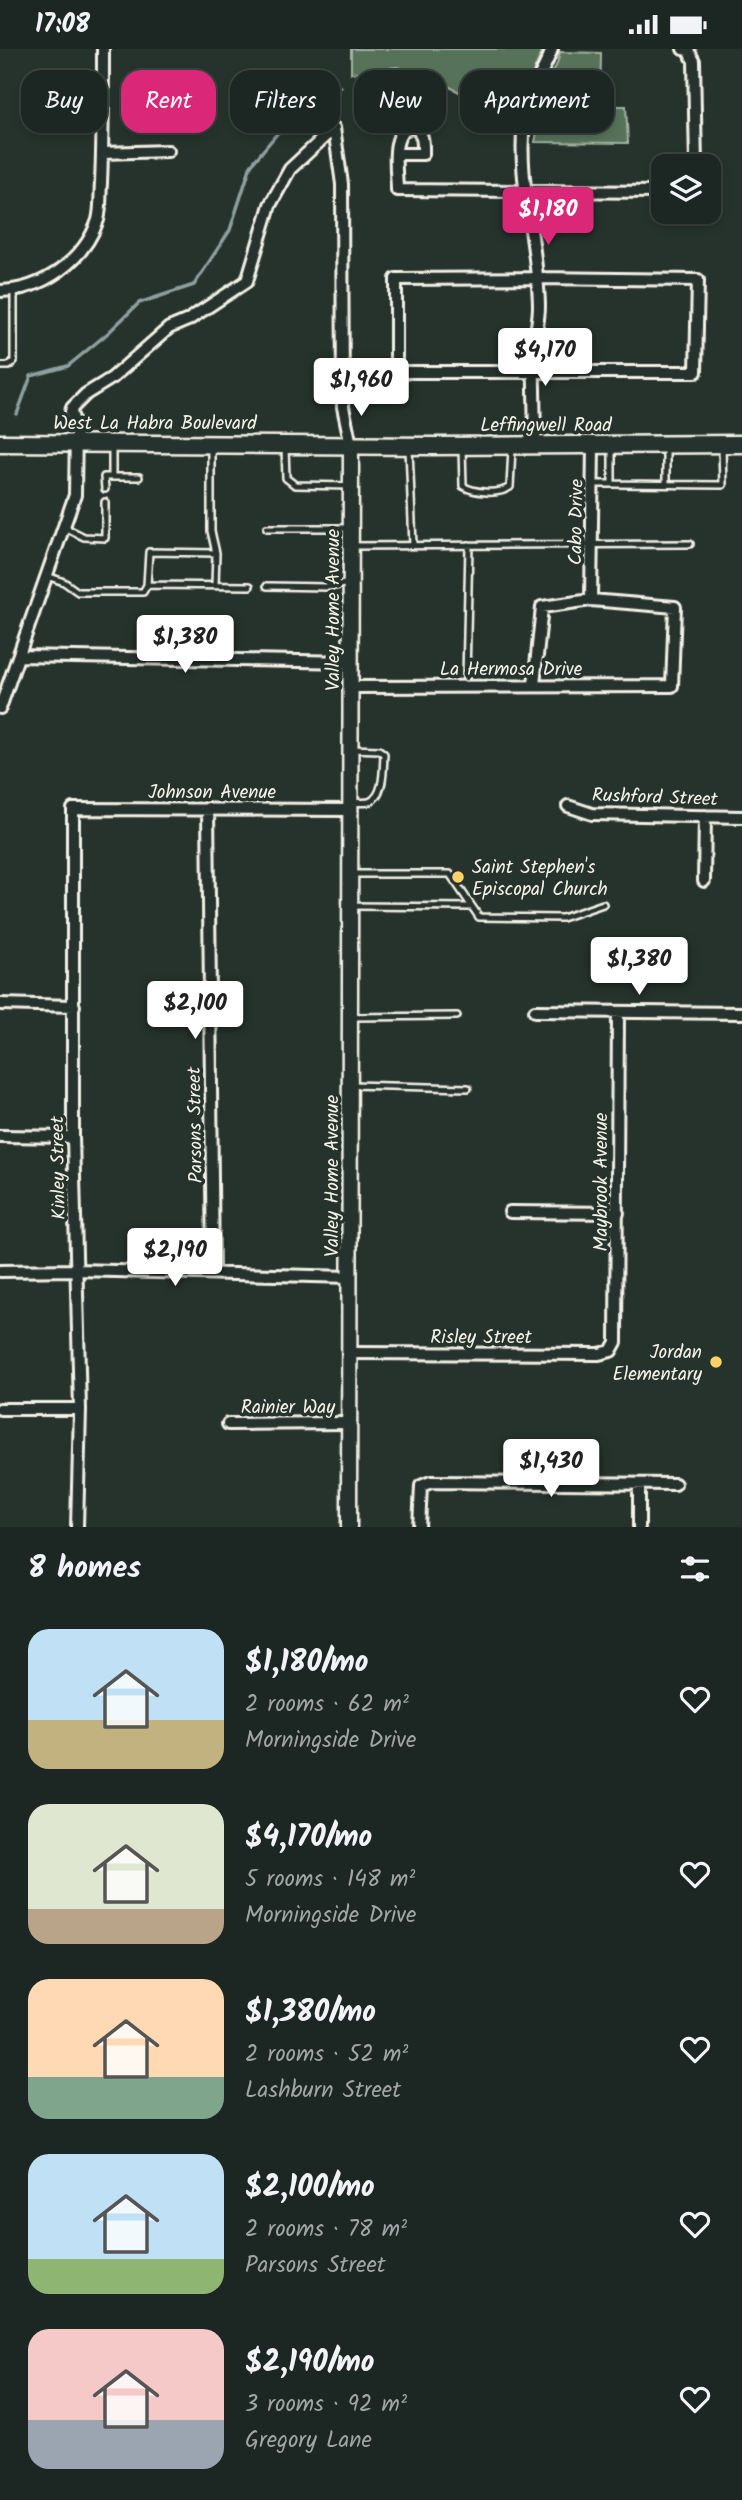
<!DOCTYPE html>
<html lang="en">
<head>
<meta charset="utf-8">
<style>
  :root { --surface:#1c2622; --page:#29322f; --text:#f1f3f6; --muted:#a0a5a5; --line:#3a4340; --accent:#db2777 }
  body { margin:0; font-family:Kalam,sans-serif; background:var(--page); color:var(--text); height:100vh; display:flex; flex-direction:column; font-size:26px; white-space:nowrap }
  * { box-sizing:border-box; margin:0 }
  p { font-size:23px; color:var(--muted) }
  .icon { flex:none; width:38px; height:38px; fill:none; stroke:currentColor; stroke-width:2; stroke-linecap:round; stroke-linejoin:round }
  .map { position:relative; height:1478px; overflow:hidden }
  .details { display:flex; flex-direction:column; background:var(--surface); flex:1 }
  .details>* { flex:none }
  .top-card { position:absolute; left:21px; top:21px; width:700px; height:63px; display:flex; gap:14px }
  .tools { position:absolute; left:651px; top:105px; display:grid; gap:14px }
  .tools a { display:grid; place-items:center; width:70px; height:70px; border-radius:14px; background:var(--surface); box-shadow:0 4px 10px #0003,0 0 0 2px var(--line); font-size:35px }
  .price { position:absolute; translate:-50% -60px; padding:0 16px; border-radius:7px; background:#fff; color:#222; font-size:23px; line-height:46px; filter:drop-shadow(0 2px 4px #0008) }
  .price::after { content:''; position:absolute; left:50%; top:42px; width:21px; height:16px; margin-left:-10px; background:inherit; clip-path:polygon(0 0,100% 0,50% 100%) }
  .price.current { background:var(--accent); color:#fff }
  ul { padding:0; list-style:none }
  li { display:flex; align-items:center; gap:21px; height:175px; padding:0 28px }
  li span { display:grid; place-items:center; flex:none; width:196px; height:140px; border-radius:21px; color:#555 }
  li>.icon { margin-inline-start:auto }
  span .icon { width:84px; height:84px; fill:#fffc; stroke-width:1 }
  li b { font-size:30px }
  h2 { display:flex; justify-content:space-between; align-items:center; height:84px; padding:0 28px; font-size:30px }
  .tag { padding:0 24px; border-radius:21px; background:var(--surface); box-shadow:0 4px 10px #0003,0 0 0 2px var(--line); font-size:24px; line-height:63px }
  .tag.current { background:var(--accent); color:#fff }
  .status { display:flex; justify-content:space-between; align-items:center; height:49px; padding:0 35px; background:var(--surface); direction:ltr }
  .status svg { height:19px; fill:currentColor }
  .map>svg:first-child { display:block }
  .green { fill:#57735a; stroke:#a6b2a1; stroke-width:2 }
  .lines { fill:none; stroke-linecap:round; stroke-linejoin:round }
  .stream { stroke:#8fa0a1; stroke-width:3.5 }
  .service-casing { stroke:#f4f1e8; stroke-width:10 }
  .minor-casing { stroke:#f4f1e8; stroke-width:16 }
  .tertiary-casing { stroke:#f4f1e8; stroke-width:19 }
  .secondary-casing { stroke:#f4f1e8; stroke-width:21 }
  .service { stroke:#26332d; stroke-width:5 }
  .minor { stroke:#26332d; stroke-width:10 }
  .tertiary { stroke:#26332d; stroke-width:14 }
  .secondary { stroke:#26332d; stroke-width:16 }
  .poi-dot { fill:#ffd166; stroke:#26332d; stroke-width:2.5 }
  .labels { text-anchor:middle; stroke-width:7; stroke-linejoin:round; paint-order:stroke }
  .street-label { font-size:19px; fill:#f4f1e8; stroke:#26332d }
  .poi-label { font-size:19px; fill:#f4f1e8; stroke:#26332d; text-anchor:start }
</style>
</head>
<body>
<div class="status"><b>17:08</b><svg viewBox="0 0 49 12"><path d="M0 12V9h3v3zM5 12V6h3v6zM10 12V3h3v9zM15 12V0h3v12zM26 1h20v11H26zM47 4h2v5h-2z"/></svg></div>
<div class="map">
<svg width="742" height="1478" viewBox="0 0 742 1478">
  <rect width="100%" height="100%" fill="#26332d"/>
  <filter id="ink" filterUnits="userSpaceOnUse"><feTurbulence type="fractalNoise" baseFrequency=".0143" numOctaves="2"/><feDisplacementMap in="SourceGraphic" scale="14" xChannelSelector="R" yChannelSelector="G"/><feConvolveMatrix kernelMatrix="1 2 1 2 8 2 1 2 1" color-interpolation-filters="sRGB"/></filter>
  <g filter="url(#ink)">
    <path class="green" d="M351,0H543L522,50L476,52L433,29L397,18L351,24Z
      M560,3L601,4L600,57H626L628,94L535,93L540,70L548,50L540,49L557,15Z"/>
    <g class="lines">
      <path class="stream" d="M17,365L31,327L68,317L108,284L139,254L194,236L230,181L251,116L305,51L318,43L341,38"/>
      <g class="service-casing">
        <path id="service" d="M0,317H9L14,312V241
          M211,397V482L216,504L215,536
          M612,397V435L723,436L722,398
          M285,398L286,429L295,436L351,437
          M462,399L463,437C474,444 499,446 510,438L512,399
          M409,400L413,496
          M112,428H139
          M593,435H612
          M666,435V398
          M105,440L104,428H112V397
          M64,478L84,488L105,489V453
          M267,479H348
          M351,497L690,495
          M47,527L64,533L78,543H143L147,536L149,503L216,504
          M147,536L250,537
          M267,537L328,538L350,534
          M466,629L469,496
          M351,700L379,701L384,705C383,718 385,747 369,753C364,754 356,753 351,754
          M351,825H450L479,868L562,869L603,855
          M351,857L470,858
          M352,968L457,967
          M351,1036L468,1039"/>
      </g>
      <g class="minor-casing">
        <path id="minor" d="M683,0L688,1L694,12L696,117
          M102,104L168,102
          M397,105H423C423,94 424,86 415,78C388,78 397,122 397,141L663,143
          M537,229L698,231L696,323H396V230Z
          M0,242C42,241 84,212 98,171C101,160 100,146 101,134C103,89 103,45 103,0
          M535,396C535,364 533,331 534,299C535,285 539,271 539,257C538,192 515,129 525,64C529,41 545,21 552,0
          M591,551L593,396
          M20,607L351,613
          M351,638L672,637L675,558L591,551L542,558L534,636
          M0,659L75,446L76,381L71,363L72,359L86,345L112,329L169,279L188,271L247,232L270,156L290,120L334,79L342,135L343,358L351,396
          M568,757L592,765L742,768
          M208,759L213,1224
          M704,832L705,767
          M0,955L74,957
          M535,962L742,964
          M0,1087L73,1088
          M510,1163L618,1164
          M0,1222L76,1221L350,1228
          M350,1304L599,1305L611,1302L616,1293L618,964
          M0,1360H80
          M228,1375L349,1374
          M639,1436V1478
          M77,1478L80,1360L73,1088V760L351,761
          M419,1478L421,1437L431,1433L675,1435"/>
      </g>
      <g class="tertiary-casing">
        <path id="tertiary" d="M349,1478L351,396"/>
      </g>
      <g class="secondary-casing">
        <path id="secondary" d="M0,394L433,397L742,395"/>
      </g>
      <use href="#service" class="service"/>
      <use href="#minor" class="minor"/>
      <use href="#tertiary" class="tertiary"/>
      <use href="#secondary" class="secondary"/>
    </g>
  </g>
  <g class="poi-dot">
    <circle cx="458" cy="828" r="7"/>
    <circle cx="716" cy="1313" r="7"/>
  </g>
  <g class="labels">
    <g class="street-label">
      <text x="155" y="380">West La Habra Boulevard</text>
      <text x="546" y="382">Leffingwell Road</text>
      <text transform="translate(575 473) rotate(-89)" y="7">Cabo Drive</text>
      <text transform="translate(332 561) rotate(-90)" y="7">Valley Home Avenue</text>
      <text x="511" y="626">La Hermosa Drive</text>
      <text x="212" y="749">Johnson Avenue</text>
      <text transform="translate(655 747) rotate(2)" y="7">Rushford Street</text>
      <text transform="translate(194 1076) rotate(-91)" y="7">Parsons Street</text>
      <text transform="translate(57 1119) rotate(-91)" y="7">Kinley Street</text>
      <text transform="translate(331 1127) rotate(-90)" y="7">Valley Home Avenue</text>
      <text transform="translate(600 1133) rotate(-90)" y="7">Maybrook Avenue</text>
      <text x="481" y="1294">Risley Street</text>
      <text x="288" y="1364">Rainier Way</text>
    </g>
    <g class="poi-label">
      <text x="472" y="824">Saint Stephen's<tspan x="472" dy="22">Episcopal Church</tspan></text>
      <text x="702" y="1309" text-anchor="end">Jordan<tspan x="702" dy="22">Elementary</tspan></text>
    </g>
  </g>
</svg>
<div class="tools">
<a><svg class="icon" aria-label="layers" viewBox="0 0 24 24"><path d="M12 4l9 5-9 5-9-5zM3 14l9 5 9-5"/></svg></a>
</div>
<b class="price current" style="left:548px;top:198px">$1,180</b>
<b class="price" style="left:545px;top:339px">$4,170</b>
<b class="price" style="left:361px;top:369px">$1,960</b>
<b class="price" style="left:185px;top:626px">$1,380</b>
<b class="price" style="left:639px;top:948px">$1,380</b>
<b class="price" style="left:195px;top:992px">$2,100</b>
<b class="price" style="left:175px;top:1239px">$2,190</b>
<b class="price" style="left:551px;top:1450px">$1,430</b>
<div class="top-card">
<a class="tag">Buy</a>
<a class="tag current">Rent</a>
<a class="tag">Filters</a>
<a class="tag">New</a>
<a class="tag">Apartment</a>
</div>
</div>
<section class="details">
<h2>8 homes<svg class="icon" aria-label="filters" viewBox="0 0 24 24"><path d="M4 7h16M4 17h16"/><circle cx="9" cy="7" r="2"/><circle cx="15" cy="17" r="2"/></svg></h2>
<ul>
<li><span style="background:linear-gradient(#bfe0f5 65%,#c2b280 0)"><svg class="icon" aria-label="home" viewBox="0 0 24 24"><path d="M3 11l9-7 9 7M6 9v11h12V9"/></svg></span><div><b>$1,180/mo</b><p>2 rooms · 62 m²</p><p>Morningside Drive</p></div><svg class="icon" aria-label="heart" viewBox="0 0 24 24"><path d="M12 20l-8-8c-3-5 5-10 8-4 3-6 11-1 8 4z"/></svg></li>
<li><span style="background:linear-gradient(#dfe7d0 75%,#b9a48a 0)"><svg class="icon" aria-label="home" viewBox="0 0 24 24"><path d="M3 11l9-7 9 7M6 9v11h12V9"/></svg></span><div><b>$4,170/mo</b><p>5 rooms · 148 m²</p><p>Morningside Drive</p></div><svg class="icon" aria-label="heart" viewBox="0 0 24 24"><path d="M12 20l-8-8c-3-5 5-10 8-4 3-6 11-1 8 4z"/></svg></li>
<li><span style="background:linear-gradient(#ffd9b3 70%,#7fa58c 0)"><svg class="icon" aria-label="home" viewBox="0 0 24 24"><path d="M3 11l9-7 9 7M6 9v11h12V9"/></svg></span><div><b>$1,380/mo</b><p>2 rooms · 52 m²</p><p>Lashburn Street</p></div><svg class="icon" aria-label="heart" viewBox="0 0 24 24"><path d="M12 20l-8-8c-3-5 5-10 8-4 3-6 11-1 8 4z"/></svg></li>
<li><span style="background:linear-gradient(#bfe0f5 75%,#8fb573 0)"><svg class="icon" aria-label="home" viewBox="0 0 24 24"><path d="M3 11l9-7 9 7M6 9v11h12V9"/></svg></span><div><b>$2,100/mo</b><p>2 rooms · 78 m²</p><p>Parsons Street</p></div><svg class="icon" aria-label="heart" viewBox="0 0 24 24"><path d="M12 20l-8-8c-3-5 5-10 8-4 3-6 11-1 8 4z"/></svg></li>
<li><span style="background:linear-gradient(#f6c9c9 65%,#9aa5b1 0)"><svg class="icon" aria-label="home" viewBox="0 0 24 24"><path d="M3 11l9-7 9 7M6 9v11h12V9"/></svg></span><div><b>$2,190/mo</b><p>3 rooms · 92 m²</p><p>Gregory Lane</p></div><svg class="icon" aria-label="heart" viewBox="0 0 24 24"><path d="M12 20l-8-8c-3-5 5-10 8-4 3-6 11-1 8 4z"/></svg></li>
</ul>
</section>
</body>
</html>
